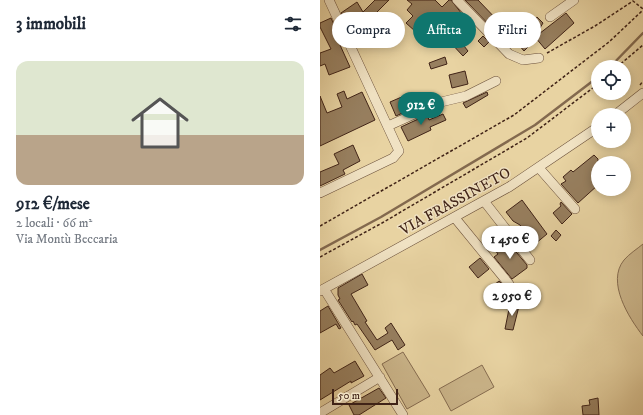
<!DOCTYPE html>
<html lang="it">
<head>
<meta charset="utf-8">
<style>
  :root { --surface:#fff; --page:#f6f6f7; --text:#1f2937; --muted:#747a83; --accent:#0f766e }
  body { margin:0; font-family:"IM FELL DW Pica",serif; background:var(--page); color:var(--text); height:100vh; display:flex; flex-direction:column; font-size:15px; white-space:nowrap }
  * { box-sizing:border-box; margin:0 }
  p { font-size:13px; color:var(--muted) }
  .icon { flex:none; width:22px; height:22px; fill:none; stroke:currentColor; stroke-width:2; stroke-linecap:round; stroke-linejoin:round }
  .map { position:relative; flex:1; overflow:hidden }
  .panel { display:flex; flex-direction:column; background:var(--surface); width:320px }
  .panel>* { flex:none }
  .hud { position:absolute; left:12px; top:12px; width:251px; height:36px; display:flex; gap:8px }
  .fabs { position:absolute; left:271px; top:60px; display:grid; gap:8px }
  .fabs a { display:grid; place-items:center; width:40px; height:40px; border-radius:50%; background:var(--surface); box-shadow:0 2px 10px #0003; font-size:20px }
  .scale { position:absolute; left:12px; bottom:10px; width:66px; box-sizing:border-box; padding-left:4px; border:2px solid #402317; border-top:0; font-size:11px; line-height:14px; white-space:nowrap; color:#402317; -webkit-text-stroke:3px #f0e2c3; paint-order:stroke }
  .price { position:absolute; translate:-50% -34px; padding:0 9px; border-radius:14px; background:#fff; color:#222; font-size:13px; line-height:26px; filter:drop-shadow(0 1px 2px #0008) }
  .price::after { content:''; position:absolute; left:50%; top:24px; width:12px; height:9px; margin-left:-6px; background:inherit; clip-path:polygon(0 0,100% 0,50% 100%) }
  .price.on { background:var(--accent); color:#fff }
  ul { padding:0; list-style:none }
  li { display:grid; align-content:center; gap:8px; height:212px; padding:0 16px }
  li span { display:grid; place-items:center; height:124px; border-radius:12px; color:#555 }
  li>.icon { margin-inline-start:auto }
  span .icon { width:72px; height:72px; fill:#fffc; stroke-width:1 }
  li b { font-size:17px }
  h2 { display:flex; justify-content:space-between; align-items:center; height:48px; padding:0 16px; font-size:17px }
  .chip { padding:0 14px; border-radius:18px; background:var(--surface); box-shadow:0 2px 10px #0003; font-size:14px; line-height:36px }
  .chip.on { background:var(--accent); color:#fff }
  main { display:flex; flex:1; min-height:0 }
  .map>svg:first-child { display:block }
  .green { fill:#cbb58a; stroke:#866c50 }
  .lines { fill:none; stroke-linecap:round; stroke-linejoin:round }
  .stream { stroke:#83694e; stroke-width:2.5 }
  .building { fill:#977f5f; stroke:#402317 }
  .minor-casing { stroke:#6a4f3a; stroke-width:10 }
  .path { stroke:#402317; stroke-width:1.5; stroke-dasharray:3 2; stroke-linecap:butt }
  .minor { stroke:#f0e2c3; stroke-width:9 }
  .labels { text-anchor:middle; stroke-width:3; stroke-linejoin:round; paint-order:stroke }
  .street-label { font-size:15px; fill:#402317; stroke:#f0e2c3 }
</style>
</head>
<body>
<main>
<section class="panel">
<h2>3 immobili<svg class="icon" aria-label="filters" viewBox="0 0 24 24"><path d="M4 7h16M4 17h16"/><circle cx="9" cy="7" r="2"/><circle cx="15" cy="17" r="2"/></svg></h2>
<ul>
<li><span style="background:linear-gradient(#dfe7d0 60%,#b9a48a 0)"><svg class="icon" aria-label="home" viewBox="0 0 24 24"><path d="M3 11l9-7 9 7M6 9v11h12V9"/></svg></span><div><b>912 €/mese</b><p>2 locali · 66 m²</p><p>Via Montù Beccaria</p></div></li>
</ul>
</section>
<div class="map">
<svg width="323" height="415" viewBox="0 0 323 415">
  <rect width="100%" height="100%" fill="#e8d3a2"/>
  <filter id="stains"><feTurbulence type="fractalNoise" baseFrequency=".005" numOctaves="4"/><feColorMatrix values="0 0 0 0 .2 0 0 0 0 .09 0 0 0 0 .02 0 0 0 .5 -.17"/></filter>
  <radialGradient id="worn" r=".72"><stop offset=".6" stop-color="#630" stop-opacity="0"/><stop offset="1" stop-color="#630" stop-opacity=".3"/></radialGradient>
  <path class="green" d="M323,244V336C309,318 286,282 304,260C309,254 317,249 323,244Z
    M83,352L110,396L87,409L62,364Z
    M162,365L174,387L131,411L119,389Z"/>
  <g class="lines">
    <path class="stream" d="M290,67L323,33
      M0,250L61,217L215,125L278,77"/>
  </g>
  <path class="building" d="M55,0H69L57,12L64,26L34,40L21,13L37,2L43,12Z
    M87,0H115L122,7L129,0H131L142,14L137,19L154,36L144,46L148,51L143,56L116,27L117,33L110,40L99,29L96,32L86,23L93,16L87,10L92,4Z
    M145,0H158L180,23L187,17L193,24L197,21L203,28L217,17L223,23L212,41L213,42L204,51L188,32L182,37L178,34Z
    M246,13L254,23L225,49L215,37Z
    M11,18L23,44L20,45L30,67L9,75L5,64L0,66V53L11,49L0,27V23Z
    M163,36L169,42L164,47L158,41Z
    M125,57L127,64L111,69L109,63Z
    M145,71L148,84L132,88L129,75Z
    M24,91L27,99L42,92L55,120L0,146V96L7,113L22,107L17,94Z
    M167,92L168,95L146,108L143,103Z
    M84,96L91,109L76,116L70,102Z
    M123,114L126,120L110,127L111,130L88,141L81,127L107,115L109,120Z
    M33,145L40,161L23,170L25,174L0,186V172L19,164L14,154Z
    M274,155L278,159V185L258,203L241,184L246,181L243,177L251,170L253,172Z
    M202,200L227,234L215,244L200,225L193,221L186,212Z
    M241,202L252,214L242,224L233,213L241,206L240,204Z
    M236,230L241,235L236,241L231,236Z
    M187,241L207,265V268L192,279L174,257L178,254L175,250Z
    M160,258L169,269L158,278L149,267Z
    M42,274L48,285L31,294L47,321L45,322L57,340L68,333L65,328L71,323L85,345L78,350L72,340L55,350L37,324L35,325L33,321L32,322L18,300L20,299L18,295V288Z
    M179,281L192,293L179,303L169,289Z
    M190,304L199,306L193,330L185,329Z
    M8,306L21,328L19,329L16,324L0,333V311Z
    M35,361L44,376L31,383V381L0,400V375L10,368L14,373Z
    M59,388L66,398L39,415H34L29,405Z
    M278,398L279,415H263L262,406L270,405L269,400Z"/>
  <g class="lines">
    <g class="minor-casing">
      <path id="minor" d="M137,0L189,54L203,60L219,58
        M230,17L254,0
        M295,115L323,93
        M68,126L121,102L146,96L176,81
        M219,168L255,209
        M0,193L73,158L79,151L9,0
        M164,201L210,260
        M135,218L189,284
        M4,289L83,415
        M0,291L189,187L278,127
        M0,413L60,377"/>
    </g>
    <path class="path" d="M227,53L275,26L313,1L323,9
      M297,67L323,45
      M320,85L323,81
      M0,226L194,115L289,42L323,10
      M0,257L62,223L207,138L278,84"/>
    <use href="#minor" class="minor"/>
  </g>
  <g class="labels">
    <g class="street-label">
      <text transform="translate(135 201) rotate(-29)" y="5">VIA FRASSINETO</text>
    </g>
  </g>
  <rect width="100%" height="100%" filter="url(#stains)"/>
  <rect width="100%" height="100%" fill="url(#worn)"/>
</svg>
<div class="fabs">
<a><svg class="icon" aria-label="locate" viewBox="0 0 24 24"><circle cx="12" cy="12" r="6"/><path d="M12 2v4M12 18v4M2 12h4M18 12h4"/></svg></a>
<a>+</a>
<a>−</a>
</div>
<div class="scale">50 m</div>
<b class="price on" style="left:101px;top:126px">912 €</b>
<b class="price" style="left:190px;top:260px">1 450 €</b>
<b class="price" style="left:192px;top:317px">2 950 €</b>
<div class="hud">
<a class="chip">Compra</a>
<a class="chip on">Affitta</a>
<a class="chip">Filtri</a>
</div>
</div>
</main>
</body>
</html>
